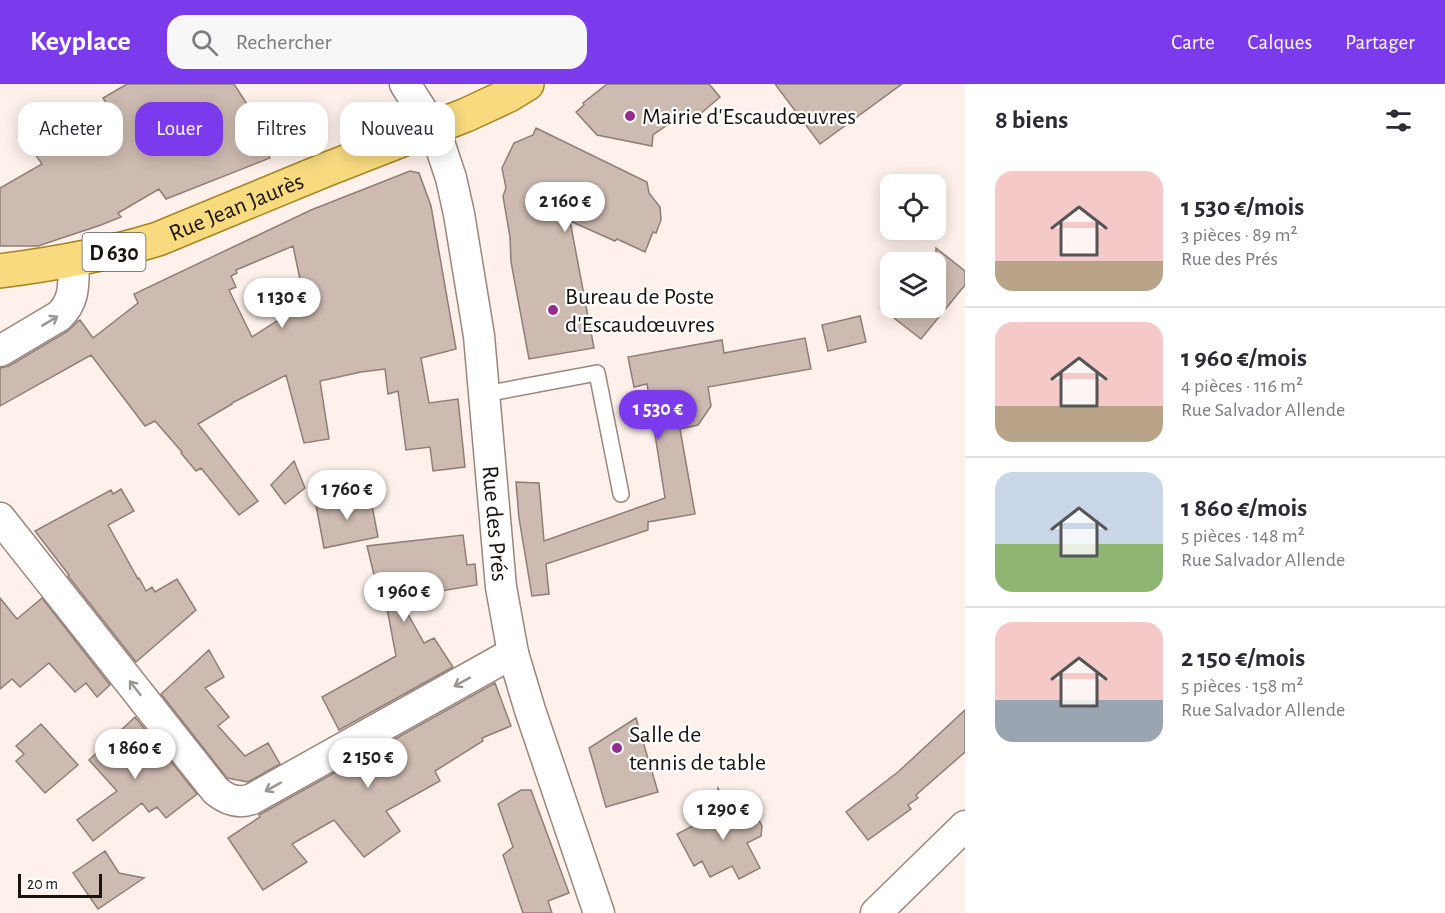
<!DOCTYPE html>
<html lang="fr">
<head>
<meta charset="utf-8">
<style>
  :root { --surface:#fff; --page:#f7f7f7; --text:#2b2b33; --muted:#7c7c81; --line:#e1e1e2; --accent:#7c3aed }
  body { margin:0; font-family:"Alegreya Sans",sans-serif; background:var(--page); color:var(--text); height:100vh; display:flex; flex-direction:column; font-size:22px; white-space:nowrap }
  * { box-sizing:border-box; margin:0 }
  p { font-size:20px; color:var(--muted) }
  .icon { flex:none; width:33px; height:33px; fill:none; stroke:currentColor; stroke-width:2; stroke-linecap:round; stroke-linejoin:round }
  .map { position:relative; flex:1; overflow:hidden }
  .side { display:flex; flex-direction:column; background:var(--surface); width:480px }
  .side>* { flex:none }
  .top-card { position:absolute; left:18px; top:18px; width:570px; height:54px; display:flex; gap:12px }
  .fabs { position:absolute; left:880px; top:90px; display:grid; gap:12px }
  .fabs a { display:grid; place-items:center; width:66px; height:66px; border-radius:12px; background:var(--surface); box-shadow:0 3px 15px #0003; font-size:30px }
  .scale { position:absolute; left:18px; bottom:15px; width:84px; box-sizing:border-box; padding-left:6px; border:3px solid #19130f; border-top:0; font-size:16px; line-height:21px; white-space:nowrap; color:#19130f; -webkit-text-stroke:4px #fff; paint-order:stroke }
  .price { position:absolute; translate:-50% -51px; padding:0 14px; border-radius:21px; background:#fff; color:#222; font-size:20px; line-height:39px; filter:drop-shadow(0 2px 3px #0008) }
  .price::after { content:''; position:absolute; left:50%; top:36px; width:18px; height:14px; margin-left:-9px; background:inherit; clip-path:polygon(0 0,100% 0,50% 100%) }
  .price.current { background:var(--accent); color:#fff }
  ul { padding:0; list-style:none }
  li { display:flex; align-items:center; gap:18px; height:150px; padding:0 30px }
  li+li { border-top:2px solid var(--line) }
  li span { display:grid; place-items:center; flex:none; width:168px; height:120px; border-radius:18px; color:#555 }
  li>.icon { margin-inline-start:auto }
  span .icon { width:72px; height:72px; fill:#fffc; stroke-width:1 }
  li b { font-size:26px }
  h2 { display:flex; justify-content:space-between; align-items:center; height:72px; padding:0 30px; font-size:26px }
  .pill { padding:0 21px; border-radius:18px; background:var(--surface); box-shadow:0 3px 15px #0003; font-size:21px; line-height:54px }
  .pill.current { background:var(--accent); color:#fff }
  header { display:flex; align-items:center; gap:36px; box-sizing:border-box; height:84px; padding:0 30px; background:var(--accent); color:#fff }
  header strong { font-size:28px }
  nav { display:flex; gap:33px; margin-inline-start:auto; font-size:21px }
  .search { width:420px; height:54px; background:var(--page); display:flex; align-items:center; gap:15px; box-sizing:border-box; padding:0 21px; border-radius:18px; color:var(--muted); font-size:22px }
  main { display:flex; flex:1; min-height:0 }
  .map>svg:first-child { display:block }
  .building { fill:#cdbab0; stroke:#907d75; stroke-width:1.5; fill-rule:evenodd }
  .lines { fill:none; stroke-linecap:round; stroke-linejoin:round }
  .lane-casing { stroke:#99867d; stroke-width:18 }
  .street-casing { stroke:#99867d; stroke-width:33 }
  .primary-casing { stroke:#a78521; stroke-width:36 }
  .lane { stroke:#fff; stroke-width:15 }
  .street { stroke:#fff; stroke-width:30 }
  .primary { stroke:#f8db7f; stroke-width:33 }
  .oneway { stroke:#989593 }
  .poi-dot { fill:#942b8e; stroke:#fff; stroke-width:2 }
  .labels { text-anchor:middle; stroke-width:4.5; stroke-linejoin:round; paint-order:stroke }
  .shield { fill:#fff; stroke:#5e5a57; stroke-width:1.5 }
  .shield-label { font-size:22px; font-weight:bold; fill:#19130f }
  .poi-label { font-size:24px; fill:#19130f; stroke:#fff; text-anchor:start }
  .street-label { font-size:24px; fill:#19130f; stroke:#fff }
</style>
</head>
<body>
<header>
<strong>Keyplace</strong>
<div class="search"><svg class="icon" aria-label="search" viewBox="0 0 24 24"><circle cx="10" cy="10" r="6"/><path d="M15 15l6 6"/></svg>Rechercher</div>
<nav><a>Carte</a><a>Calques</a><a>Partager</a></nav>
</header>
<main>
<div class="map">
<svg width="965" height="829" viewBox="0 0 965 829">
  <rect width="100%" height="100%" fill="#fef1eb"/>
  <path class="building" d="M127,0H234L247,20L239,26L270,74L166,115L159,105L118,129L121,133L101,141L38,162H0V104L42,80L30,63L38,58V57L68,39L74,50L112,28L103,14Z
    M607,0H709L720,13L691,38L683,30L653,51L652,62L597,51L576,28L584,21L583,19Z
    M775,0H902L820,60Z
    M536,44L647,98L649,109L660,123L661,136L656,149L653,148L645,168L617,155L615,157L570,137L594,264L529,275L511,178L510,153L503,112L506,104L502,84L514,59L533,51Z
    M410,87L419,89L431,122L456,265L421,274L429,319L458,315L465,383L433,387L430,363L406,366L398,307L388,310L385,285L361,288L320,297L329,355L304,359L286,291L232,319V320L198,340L258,417L239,431L201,384L196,387L181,369L182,368L155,337L145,342L91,271L0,322V284L9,282L68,247L78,237L80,236L93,254L138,219L134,210L311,126ZM293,162L305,219L252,253L229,206L236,203L231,192L237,189L236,186Z
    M936,164L965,187V201L921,255L881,224H936Z
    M860,232L866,258L828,267L822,241Z
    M805,254L811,285L708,303L711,322L698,341L680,345L695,430L648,438V446L546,480L549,510L532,512L519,434L516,398L539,399L544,457L665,414L647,300L634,303L628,273L722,256L724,269Z
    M294,377L305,404L285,420L271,401Z
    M121,405L134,427L108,441L138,495L139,494L146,507L152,503L155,508L177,495L196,526L136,578L68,492L69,491L35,447L111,406L113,410Z
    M370,411L378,453L324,464L316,421Z
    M463,451L467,481L475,480L477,501L399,514L424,559L434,554L453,583L339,646L322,613L396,572L383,503H377L367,462Z
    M0,514L17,535L42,514L110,601L97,613L86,599L75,608L49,579L20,603L12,595L0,605Z
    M209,566L224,593L205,604L229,633L218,642L245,672L268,659L280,680L248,698L227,694L161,610Z
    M495,599L511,642L482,654L483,657L435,687L440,697L386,727L400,747L364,773L334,736L292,760L307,778L263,806L228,754L260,733L259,731Z
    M965,626V668L916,711L918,714L908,721L911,725L868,756L846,728L898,688Z
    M135,633L197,710L166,734L157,723L149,728L142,719L93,757L77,736L117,707L89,676Z
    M636,634L658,708L606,723L589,664Z
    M41,640L78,681L45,709L16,677L24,670L16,662Z
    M718,704L735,736L746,730L757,733L762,742L761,752L747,759L760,784L739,795L732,782L710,793L702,777L694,782L677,750L714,731Z
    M521,706H531L569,809L548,817L552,829H523L503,771L513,763L498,720Z
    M105,767L119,789L144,794L98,825L73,789Z"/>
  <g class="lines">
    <g class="lane-casing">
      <path id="lane" d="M485,310L597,289L621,410"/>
    </g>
    <g class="street-casing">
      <g id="street">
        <path id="s1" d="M405,0L423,28L440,61L451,94L459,130L479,252L501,503L513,569L530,626L599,829"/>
        <path d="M0,267L59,232C76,216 73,199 74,177"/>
        <path d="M0,434L216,707C227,716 238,720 252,715L513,569"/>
        <path d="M876,829L965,742"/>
      </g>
    </g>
    <g class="primary-casing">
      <g id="primary">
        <path id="s2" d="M0,187C54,180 106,171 158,155L325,86L466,31L509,11L527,0"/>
      </g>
    </g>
    <use href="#lane" class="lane"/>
    <use href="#street" class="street"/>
    <use href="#primary" class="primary"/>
  </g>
  <defs><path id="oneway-shaft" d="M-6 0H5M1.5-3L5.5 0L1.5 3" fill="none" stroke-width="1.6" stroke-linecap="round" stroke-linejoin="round" transform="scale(1.5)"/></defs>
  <g class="oneway">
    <use href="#oneway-shaft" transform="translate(50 237) rotate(-31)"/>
    <use href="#oneway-shaft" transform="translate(462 598) rotate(151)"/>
    <use href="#oneway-shaft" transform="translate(135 604) rotate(-128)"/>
    <use href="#oneway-shaft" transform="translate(273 703) rotate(151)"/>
  </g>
  <g class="poi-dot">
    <circle cx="630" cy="32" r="6"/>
    <circle cx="553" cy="226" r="6"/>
    <circle cx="617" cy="664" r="6"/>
  </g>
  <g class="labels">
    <rect class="shield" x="82.5" y="149" width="63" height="38" rx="4.5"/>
    <g class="shield-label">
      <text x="114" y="176">D 630</text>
    </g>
    <g class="poi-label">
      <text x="642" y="40">Mairie d'Escaudœuvres</text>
      <text x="565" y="220">Bureau de Poste<tspan x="565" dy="28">d'Escaudœuvres</tspan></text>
      <text x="629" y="658">Salle de<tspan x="629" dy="28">tennis de table</tspan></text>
    </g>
    <g class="street-label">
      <text dy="8" stroke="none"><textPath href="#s2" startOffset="246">Rue Jean Jaurès</textPath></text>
      <text dy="8" stroke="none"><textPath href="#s1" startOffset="454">Rue des Prés</textPath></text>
    </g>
  </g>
</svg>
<div class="fabs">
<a><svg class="icon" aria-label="locate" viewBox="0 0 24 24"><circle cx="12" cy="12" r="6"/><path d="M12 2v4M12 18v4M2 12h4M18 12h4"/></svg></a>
<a><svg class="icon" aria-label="layers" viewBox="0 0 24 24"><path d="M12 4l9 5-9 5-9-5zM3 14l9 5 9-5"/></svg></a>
</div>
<div class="scale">20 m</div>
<b class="price" style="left:565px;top:149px">2 160 €</b>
<b class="price" style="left:282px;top:245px">1 130 €</b>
<b class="price current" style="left:658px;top:357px">1 530 €</b>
<b class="price" style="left:347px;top:437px">1 760 €</b>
<b class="price" style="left:404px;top:539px">1 960 €</b>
<b class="price" style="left:135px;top:696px">1 860 €</b>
<b class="price" style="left:368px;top:705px">2 150 €</b>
<b class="price" style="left:723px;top:757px">1 290 €</b>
<div class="top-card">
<a class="pill">Acheter</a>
<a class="pill current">Louer</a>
<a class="pill">Filtres</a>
<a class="pill">Nouveau</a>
</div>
</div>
<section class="side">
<h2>8 biens<svg class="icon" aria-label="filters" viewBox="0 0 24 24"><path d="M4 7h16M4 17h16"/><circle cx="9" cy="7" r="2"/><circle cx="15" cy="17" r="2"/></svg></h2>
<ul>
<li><span style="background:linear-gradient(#f6c9c9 75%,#b9a48a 0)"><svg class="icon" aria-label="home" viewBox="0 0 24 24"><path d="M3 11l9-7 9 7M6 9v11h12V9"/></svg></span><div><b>1 530 €/mois</b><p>3 pièces · 89 m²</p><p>Rue des Prés</p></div></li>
<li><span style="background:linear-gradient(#f6c9c9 70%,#b9a48a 0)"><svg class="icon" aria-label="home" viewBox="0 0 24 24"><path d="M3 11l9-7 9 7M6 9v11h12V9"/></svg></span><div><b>1 960 €/mois</b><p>4 pièces · 116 m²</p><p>Rue Salvador Allende</p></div></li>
<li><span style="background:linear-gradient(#c9d6e8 60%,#8fb573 0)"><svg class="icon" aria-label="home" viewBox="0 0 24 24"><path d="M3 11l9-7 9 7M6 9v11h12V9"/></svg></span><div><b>1 860 €/mois</b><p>5 pièces · 148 m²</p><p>Rue Salvador Allende</p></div></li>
<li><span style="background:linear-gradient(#f6c9c9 65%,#9aa5b1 0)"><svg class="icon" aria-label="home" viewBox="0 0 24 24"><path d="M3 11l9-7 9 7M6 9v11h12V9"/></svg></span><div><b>2 150 €/mois</b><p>5 pièces · 158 m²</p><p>Rue Salvador Allende</p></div></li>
</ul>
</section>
</main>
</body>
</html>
